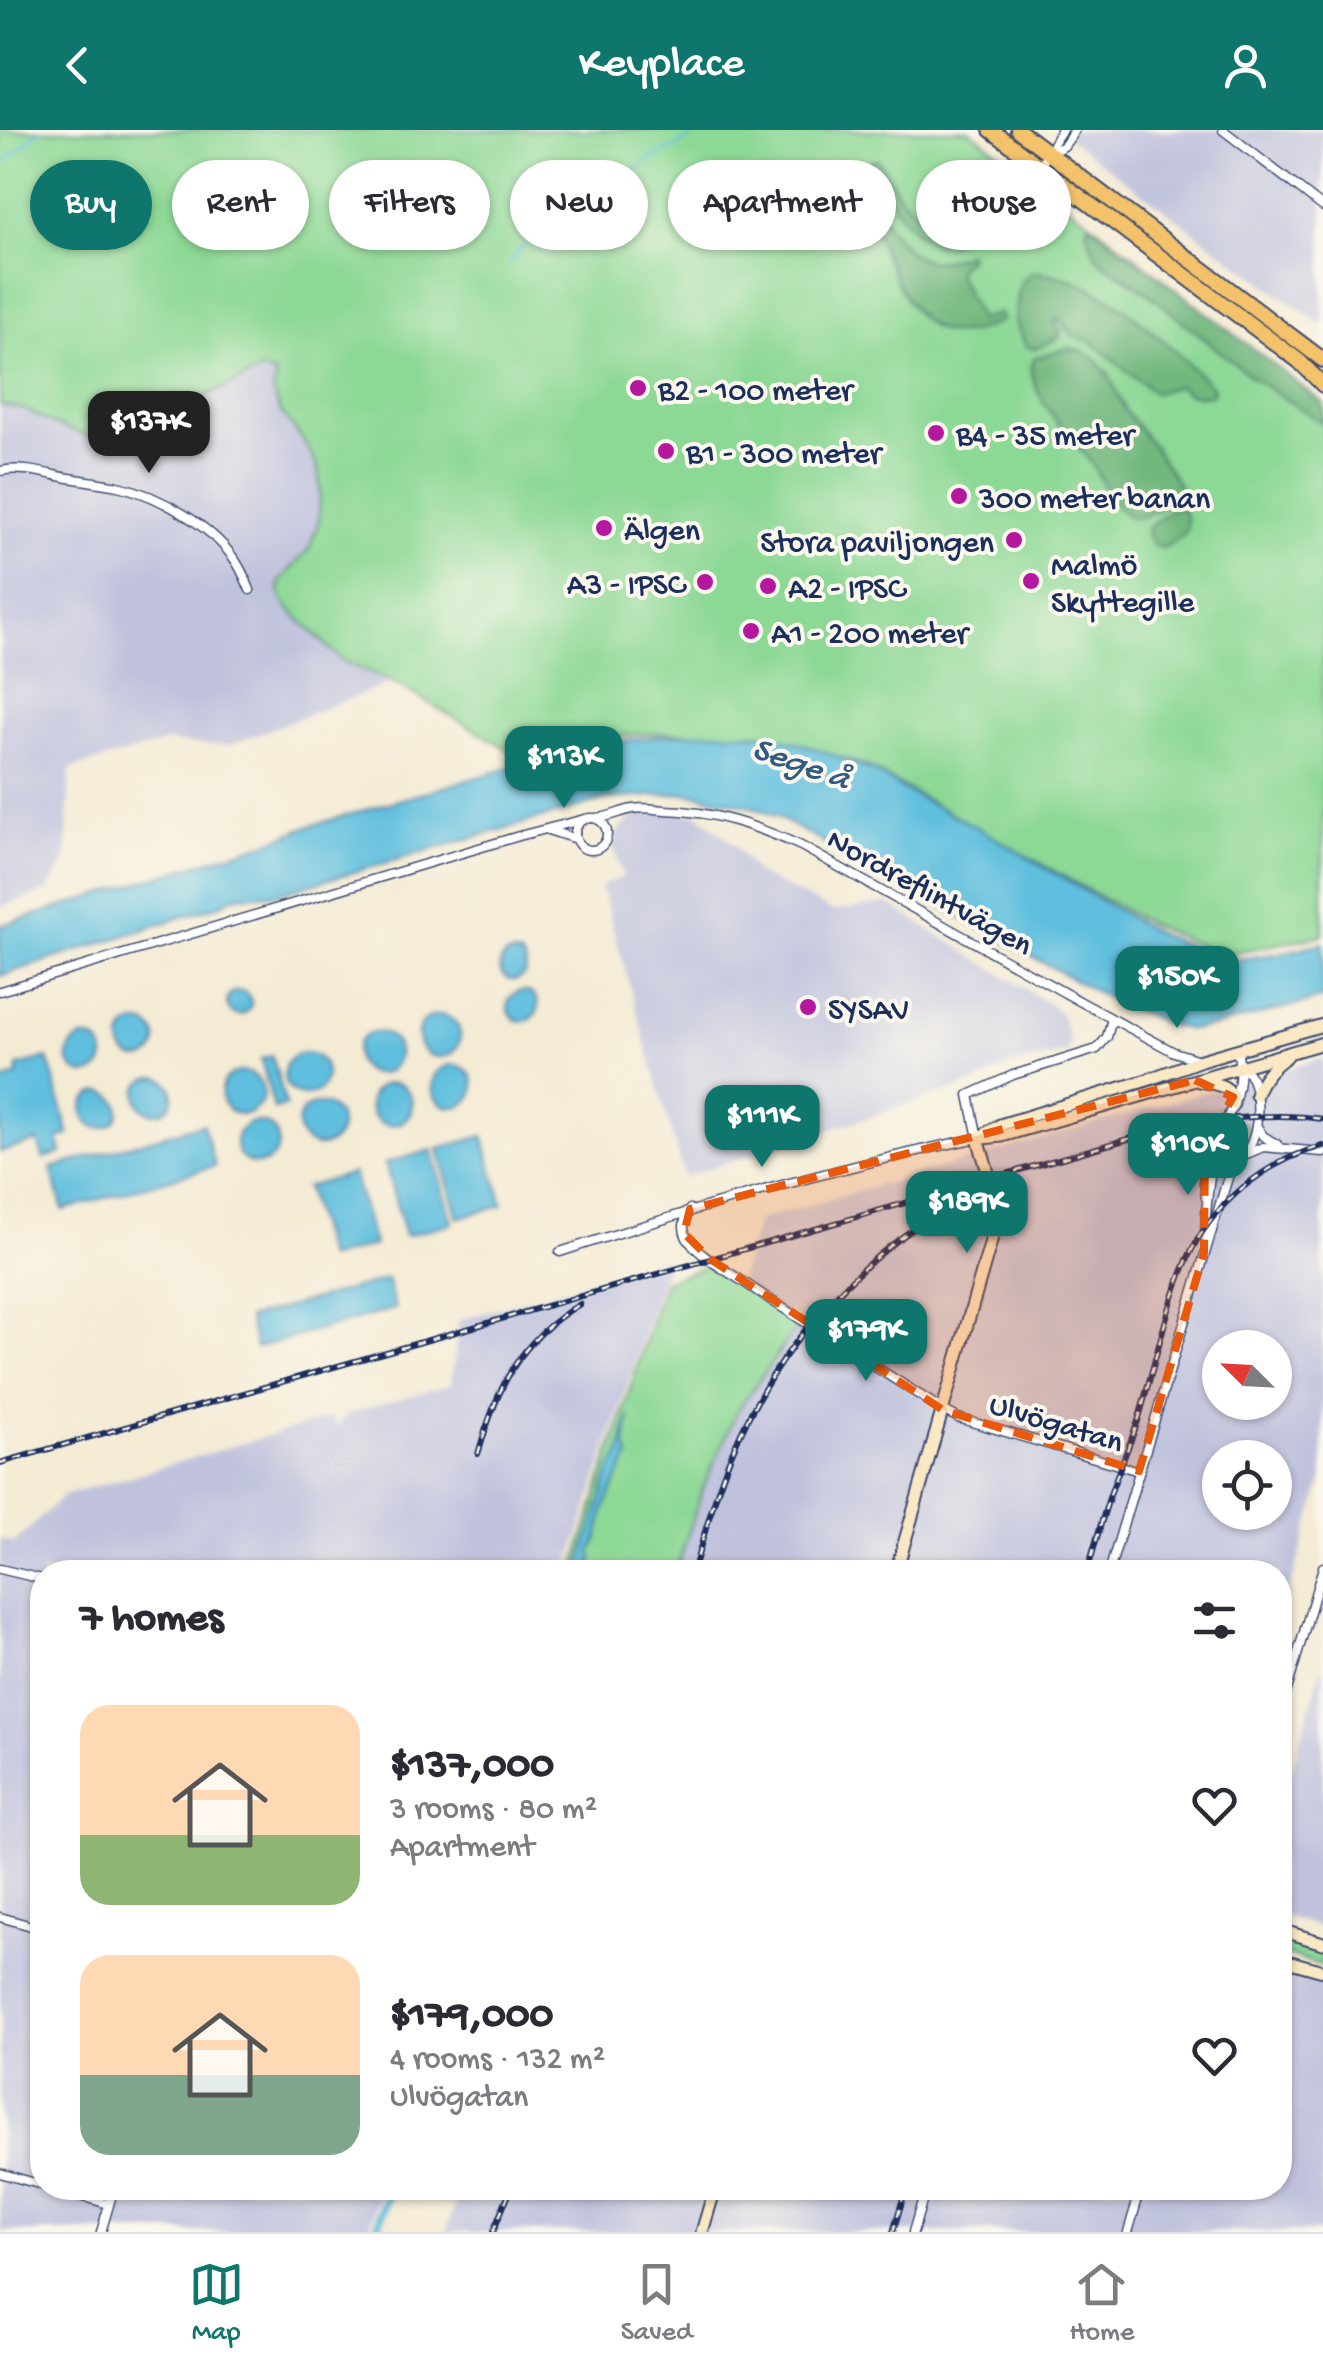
<!DOCTYPE html>
<html lang="en">
<head>
<meta charset="utf-8">
<style>
  :root { --surface:#fff; --page:#f2f2f3; --text:#2b2b33; --muted:#7c7c81; --line:#e1e1e2; --accent:#0f766e }
  body { margin:0; font-family:"Gochi Hand",sans-serif; background:var(--page); color:var(--text); height:100vh; display:flex; flex-direction:column; font-size:38px; white-space:nowrap }
  * { box-sizing:border-box; margin:0 }
  p { font-size:32px; color:var(--muted) }
  .icon { flex:none; width:55px; height:55px; fill:none; stroke:currentColor; stroke-width:2; stroke-linecap:round; stroke-linejoin:round }
  .map { position:relative; flex:1; overflow:hidden }
  .drawer { position:absolute; left:30px; top:1430px; width:1262px; height:640px; display:flex; flex-direction:column; background:var(--surface); border-radius:40px; box-shadow:0 2px 8px #0004 }
  .drawer>* { flex:none }
  .banner { position:absolute; left:30px; top:30px; width:1265px; height:90px; display:flex; gap:20px }
  .needle { width:65px; rotate:294deg }
  .controls { position:absolute; left:1202px; top:1200px; display:grid; gap:20px }
  .controls a { display:grid; place-items:center; width:90px; height:90px; border-radius:50%; background:var(--surface); box-shadow:0 2px 8px #0004; font-size:50px }
  .price { position:absolute; translate:-50% -85px; padding:0 22px; border-radius:20px; background:var(--accent); color:#fff; font-size:32px; line-height:65px; filter:drop-shadow(0 2px 5px #0008) }
  .price::after { content:''; position:absolute; left:50%; top:60px; width:30px; height:22px; margin-left:-15px; background:inherit; clip-path:polygon(0 0,100% 0,50% 100%) }
  .price.active { background:#222; color:#fff }
  ul { padding:0; list-style:none }
  li { display:flex; align-items:center; gap:30px; height:250px; padding:0 50px }
  li span { display:grid; place-items:center; flex:none; width:280px; height:200px; border-radius:30px; color:#555 }
  li>.icon { margin-inline-start:auto }
  span .icon { width:120px; height:120px; fill:#fffc; stroke-width:1 }
  li b { font-size:42px }
  h2 { display:flex; justify-content:space-between; align-items:center; height:120px; padding:0 50px; font-size:42px }
  .tag { padding:0 35px; border-radius:45px; background:var(--surface); box-shadow:0 2px 8px #0004; font-size:35px; line-height:90px }
  .tag.active { background:var(--accent); color:#fff }
  header { display:flex; justify-content:space-between; align-items:center; height:130px; padding:0 50px; background:var(--accent); color:#fff; font-size:45px; font-weight:600 }
  .menu { display:flex; justify-content:space-around; align-items:center; height:140px; border-top:2px solid var(--line); background:var(--surface); font-size:28px; color:var(--muted) }
  .menu a { display:grid; justify-items:center; gap:5px }
  .menu .active { color:var(--accent) }
  .map>svg:first-child { display:block }
  .industrial { fill:#c0c2dd; fill-rule:evenodd }
  .green { fill:#8cd895; stroke:#54847a; stroke-width:2.5 }
  .forest { fill:#71b87e; stroke:#46746e; stroke-width:2.5 }
  .water { fill:#60bfde; stroke:#3e779e; stroke-width:2.5 }
  .lines { fill:none; stroke-linecap:round; stroke-linejoin:round }
  .stream { stroke:#60bfde; stroke-width:2.5 }
  .canal { stroke:#60bfde; stroke-width:9 }
  .street-casing { stroke:#3c4b70; stroke-width:11 }
  .secondary-casing { stroke:#3c4b70; stroke-width:15 }
  .highway-casing { stroke:#3c4b70; stroke-width:18 }
  .street { stroke:#fff; stroke-width:8 }
  .secondary { stroke:#fae7c3; stroke-width:11 }
  .highway { stroke:#f3c26a; stroke-width:14 }
  .rail-casing { stroke:#1b2f5e; stroke-width:6 }
  .rail { stroke:#fbf7ec; stroke-width:2.5; stroke-dasharray:8; stroke-linecap:butt }
  .marked { fill:#e8590c; fill-opacity:0.2; stroke:#e8590c; stroke-width:8; stroke-dasharray:20 12; stroke-linejoin:round }
  .poi-dot { fill:#b5179e; stroke:#fbf7ec; stroke-width:4 }
  .labels { text-anchor:middle; stroke-width:8; stroke-linejoin:round; paint-order:stroke }
  .poi-label { font-size:32px; fill:#1b2f5e; stroke:#fbf7ec; text-anchor:start }
  .street-label { font-size:32px; fill:#1b2f5e; stroke:#fbf7ec }
  .water-label { font-size:35px; font-style:italic; fill:#305a84; stroke:#fbf7ec }
</style>
</head>
<body>
<header><svg class="icon" aria-label="back" viewBox="0 0 24 24"><path d="M15 5l-7 7 7 7"/></svg>Keyplace<svg class="icon" aria-label="person" viewBox="0 0 24 24"><circle cx="12" cy="8" r="4"/><path d="M4 21q1-7 8-7t8 7"/></svg></header>
<div class="map">
<svg width="1323" height="2102" viewBox="0 0 1323 2102">
  <rect width="100%" height="100%" fill="#fbf7ec"/>
  <filter id="ink" filterUnits="userSpaceOnUse"><feTurbulence type="fractalNoise" baseFrequency=".01" numOctaves="2"/><feDisplacementMap in="SourceGraphic" scale="20" xChannelSelector="R" yChannelSelector="G"/><feConvolveMatrix kernelMatrix="1 2 1 2 8 2 1 2 1" color-interpolation-filters="sRGB"/></filter>
  <filter id="wash" filterUnits="userSpaceOnUse"><feTurbulence type="fractalNoise" baseFrequency=".0048" numOctaves="4" result="noise"/><feDisplacementMap in="SourceGraphic" scale="40" xChannelSelector="R" yChannelSelector="G"/><feGaussianBlur stdDeviation="2.25" result="paint"/><feColorMatrix in="noise" values="0 0 0 0 0 0 0 0 0 0 0 0 0 0 0 0 0 1.4 0 .05"/><feComposite in="paint" operator="in"/></filter>
  <g filter="url(#wash)">
    <rect width="100%" height="100%" fill="#f4ebd4"/>
    <path class="industrial" d="M1057,0H1323V196L1196,103Z
      M263,240L276,246L273,262L281,282L303,310L318,337L320,359L319,391L309,419L300,431L342,530L393,552L227,616L168,612L70,639L66,731L48,761L0,777V275L24,279L51,293L87,306L109,294H143Z
      M665,681L698,684L735,715L757,744L833,781L887,773L1051,875L1061,884L1071,914L1067,923L1009,936L980,951L684,1047L601,756L623,747L613,716L617,702L633,686Z
      M1323,928V1347L1280,1492V1442H647L758,1090ZM1220,1218H1275V1272H1220ZM1220,1328H1275V1382H1220Z
      M668,1129L567,1442H42V2058H382L368,2102H0V1409L14,1413L63,1366L332,1287V1291L338,1295L346,1284L451,1254L459,1190Z
      M1323,1533V1798L1280,1785V1677Z
      M1280,1841L1323,1853V2102H446L460,2058H1280Z"/>
    <path class="green" d="M0,0H969C1089,88 1204,183 1323,273V805L1226,824L1206,818L1153,796L864,635L764,604L657,603L610,607L523,628L393,552L342,531L286,476L279,462L280,451L309,419L319,391L320,359L318,337L303,310L281,282L273,262L276,246L263,240L143,294H109L87,306L51,293L24,279L0,275Z
      M1234,995H1248L1245,1014L1235,1020L1228,1018L1225,1009Z
      M707,1136L736,1150L799,1194L737,1281L702,1360L676,1442H573L664,1151Z
      M1280,1808L1323,1818V1836L1280,1823Z"/>
    <path class="forest" d="M877,29C887,40 891,54 900,66C911,79 927,89 939,100L952,96L960,99L962,105C931,146 883,59 869,39V33L872,30Z
      M879,83C886,90 888,97 894,104C917,136 934,136 968,123L969,127L959,136L957,144L980,190L999,183L1002,190C913,238 899,147 868,89L871,84Z
      M1089,93L1323,273V293L1254,249L1149,164L1102,132L1096,126L1086,99Z
      M1033,142C1090,144 1140,189 1180,226C1191,237 1204,247 1213,259L1212,264C1200,268 1187,264 1178,256L1154,263L1092,212L1073,206L1059,189L1055,190L1061,203L1058,208L1035,219L1026,216L1015,191L1019,158L1024,148Z
      M1067,218L1080,220L1095,229L1109,245L1125,281L1154,317L1180,357V362C1169,372 1148,389 1133,387C1114,384 1101,346 1091,333C1074,310 1052,290 1039,264C1034,252 1029,240 1034,228Z
      M1176,379L1184,381C1193,405 1180,407 1163,418L1155,416L1147,405L1148,398L1170,380Z"/>
    <path class="water" d="M718,602L764,604L803,614L874,641L904,660L978,698L1160,805L1214,826L1233,830L1282,823L1323,813V868L1216,896L1189,900L1163,892L1117,873L775,686L748,675L687,663L608,669L277,764L236,766L219,775L0,846V796L275,710L303,698L560,623C612,611 664,604 718,602Z
      M500 837a13 13 0 1 1 26 0a13 13 0 1 1-26 0Z
      M508 876a15 15 0 1 1 30 0a15 15 0 1 1-30 0Z
      M227 873a12 12 0 1 1 24 0a12 12 0 1 1-24 0Z
      M418 906a21 21 0 1 1 42 0a21 21 0 1 1-42 0Z
      M121 911a18 18 0 1 1 36 0a18 18 0 1 1-36 0Z
      M356 923a21 21 0 1 1 42 0a21 21 0 1 1-42 0Z
      M68 926a18 18 0 1 1 36 0a18 18 0 1 1-36 0Z
      M284 944a21 21 0 1 1 42 0a21 21 0 1 1-42 0Z
      M272,926L286,976L274,979L261,929Z
      M48,928L69,1005L58,1009L61,1023L43,1028L38,1011L0,1022V951L17,946L18,936Z
      M432 956a21 21 0 1 1 42 0a21 21 0 1 1-42 0Z
      M221 963a21 21 0 1 1 42 0a21 21 0 1 1-42 0Z
      M137 965a18 18 0 1 1 36 0a18 18 0 1 1-36 0Z
      M370 974a21 21 0 1 1 42 0a21 21 0 1 1-42 0Z
      M83 980a18 18 0 1 1 36 0a18 18 0 1 1-36 0Z
      M298 995a21 21 0 1 1 42 0a21 21 0 1 1-42 0Z
      M236 1013a21 21 0 1 1 42 0a21 21 0 1 1-42 0Z
      M203,994L215,1036L63,1080L51,1038Z
      M483,1006L503,1075L458,1088L438,1019Z
      M432,1020L452,1093L405,1106L385,1033Z
      M353,1043L374,1115L327,1129L306,1057Z
      M387,1149L395,1179L256,1218L248,1188Z
      M629,1285L626,1316L629,1327C620,1344 610,1362 604,1381C600,1396 600,1409 591,1421L593,1429L586,1442H578L610,1342L620,1325Z"/>
    <g class="lines">
      <path class="stream" d="M0,36L41,0
        M511,132L520,119L554,95L588,77L616,52L627,47L653,27L675,17L702,0"/>
      <path class="canal" d="M376,2102L390,2058"/>
    </g>
  </g>
  <g filter="url(#ink)">
    <g class="lines">
      <g class="street-casing">
        <path id="street" d="M1223,0L1323,77
          M1050,23L1064,16L1075,0
          M1039,37C1049,25 1053,11 1062,0
          M0,341C22,336 47,344 69,348C86,351 105,353 122,357C159,366 209,395 232,426C241,437 245,448 250,460
          M575 704a16 16 0 1 1 32 0a16 16 0 1 1-32 0Z
          M595,688C610,688 620,681 633,679C643,677 655,679 665,680C714,681 756,696 801,716L1083,873L1174,922L1196,929
          M548,700L576,709
          M0,861L519,706L585,689
          M1256,995L1263,1006L1278,1015
          M1215,1017L1221,1025L1233,1030L1263,1017L1323,1022
          M1206,1068C1202,1040 1197,1013 1222,994
          M690,1079C685,1089 681,1097 687,1108C698,1126 731,1143 748,1155C812,1198 878,1238 943,1280L958,1288L1139,1341
          M1205,1108C1206,1076 1209,1043 1216,1012C1218,1003 1223,997 1226,990C1238,969 1243,943 1237,920
          M560,1122C698,1077 836,1037 978,1008L969,965L1013,945L1097,919L1107,907L1112,889
          M0,1439L42,1449
          M1109,1442L1229,1044C1237,1034 1248,1023 1252,1011C1260,990 1261,949 1241,936
          M1280,1584L1323,1437
          M0,1787L42,1799
          M0,2043L42,2055
          M50,2058L109,2074
          M101,2102L114,2058
          M913,2102L926,2058
          M1128,2102L1141,2058"/>
      </g>
      <g class="secondary-casing">
        <path id="secondary" d="M1199,951C1215,954 1233,954 1233,974
          M1256,965C1262,947 1272,937 1287,926
          M978,1008L1000,995L1147,950L1201,930L1323,895
          M983,1008L1002,1006L1323,913
          M896,1442L993,1104C999,1070 987,1040 978,1008
          M1280,1800L1323,1813
          M1280,1829L1323,1841
          M702,2102L715,2058"/>
      </g>
      <g class="highway-casing">
        <path id="highway" d="M991,0L1299,231L1323,255
          M1018,0L1323,230"/>
      </g>
      <use href="#street" class="street"/>
      <use href="#secondary" class="secondary"/>
      <use href="#highway" class="highway"/>
      <g class="rail-casing">
        <path id="rail" d="M478,1324C497,1258 518,1211 580,1174
          M0,1333L1128,1009C1191,993 1258,980 1323,989
          M693,1442C705,1403 715,1363 731,1325C778,1212 864,1120 972,1063
          M1087,1442C1095,1416 1102,1388 1111,1362C1119,1338 1130,1315 1138,1291C1154,1238 1165,1181 1187,1130C1211,1075 1265,1031 1323,1016
          M493,2102L511,2058
          M893,2102L906,2058"/>
      </g>
      <use href="#rail" class="rail"/>
    </g>
  </g>
  <path class="marked" d="M1195,950L1233,967L1205,1015L1204,1123L1139,1341L943,1280L710,1129L684,1103L690,1079Z"/>
  <g class="poi-dot">
    <circle cx="638" cy="258" r="10"/>
    <circle cx="936" cy="303" r="10"/>
    <circle cx="666" cy="321" r="10"/>
    <circle cx="959" cy="366" r="10"/>
    <circle cx="604" cy="398" r="10"/>
    <circle cx="1014" cy="410" r="10"/>
    <circle cx="1031" cy="451" r="10"/>
    <circle cx="705" cy="452" r="10"/>
    <circle cx="768" cy="456" r="10"/>
    <circle cx="751" cy="501" r="10"/>
    <circle cx="808" cy="877" r="10"/>
  </g>
  <g class="labels">
    <g class="poi-label">
      <text x="658" y="269">B2 - 100 meter</text>
      <text x="956" y="314">B4 - 35 meter</text>
      <text x="686" y="332">B1 - 300 meter</text>
      <text x="979" y="377">300 meter banan</text>
      <text x="624" y="409">Älgen</text>
      <text x="994" y="421" text-anchor="end">Stora paviljongen</text>
      <text x="1051" y="444">Malmö<tspan x="1051" dy="37">Skyttegille</tspan></text>
      <text x="685" y="463" text-anchor="end">A3 - IPSC</text>
      <text x="788" y="467">A2 - IPSC</text>
      <text x="771" y="512">A1 - 200 meter</text>
      <text x="828" y="888">SYSAV</text>
    </g>
    <g class="street-label">
      <text transform="translate(931 760) rotate(29)" y="11">Nordreflintvägen</text>
      <text transform="translate(1057 1291) rotate(17)" y="11">Ulvögatan</text>
    </g>
    <g class="water-label">
      <text transform="translate(802 631) rotate(19)" y="12">Sege å</text>
    </g>
  </g>
</svg>
<div class="controls">
<a><svg class="needle" viewBox="-14 -14 28 28"><path d="M0-13l5 13h-10z" fill="#e53935"/><path d="M0 13l5-13h-10z" fill="#7c7c81"/></svg></a>
<a><svg class="icon" aria-label="locate" viewBox="0 0 24 24"><circle cx="12" cy="12" r="6"/><path d="M12 2v4M12 18v4M2 12h4M18 12h4"/></svg></a>
</div>
<b class="price active" style="left:149px;top:346px">$137K</b>
<b class="price" style="left:564px;top:681px">$113K</b>
<b class="price" style="left:1177px;top:901px">$150K</b>
<b class="price" style="left:762px;top:1040px">$111K</b>
<b class="price" style="left:1188px;top:1068px">$110K</b>
<b class="price" style="left:967px;top:1126px">$189K</b>
<b class="price" style="left:866px;top:1254px">$179K</b>
<div class="banner">
<a class="tag active">Buy</a>
<a class="tag">Rent</a>
<a class="tag">Filters</a>
<a class="tag">New</a>
<a class="tag">Apartment</a>
<a class="tag">House</a>
</div>
<section class="drawer">
<h2>7 homes<svg class="icon" aria-label="filters" viewBox="0 0 24 24"><path d="M4 7h16M4 17h16"/><circle cx="9" cy="7" r="2"/><circle cx="15" cy="17" r="2"/></svg></h2>
<ul>
<li><span style="background:linear-gradient(#ffd9b3 65%,#8fb573 0)"><svg class="icon" aria-label="home" viewBox="0 0 24 24"><path d="M3 11l9-7 9 7M6 9v11h12V9"/></svg></span><div><b>$137,000</b><p>3 rooms · 80 m²</p><p>Apartment</p></div><svg class="icon" aria-label="heart" viewBox="0 0 24 24"><path d="M12 20l-8-8c-3-5 5-10 8-4 3-6 11-1 8 4z"/></svg></li>
<li><span style="background:linear-gradient(#ffd9b3 60%,#7fa58c 0)"><svg class="icon" aria-label="home" viewBox="0 0 24 24"><path d="M3 11l9-7 9 7M6 9v11h12V9"/></svg></span><div><b>$179,000</b><p>4 rooms · 132 m²</p><p>Ulvögatan</p></div><svg class="icon" aria-label="heart" viewBox="0 0 24 24"><path d="M12 20l-8-8c-3-5 5-10 8-4 3-6 11-1 8 4z"/></svg></li>
</ul>
</section>
</div>
<nav class="menu">
<a class="active"><svg class="icon" aria-label="map" viewBox="0 0 24 24"><path d="M3 6l6-2 6 2 6-2v14l-6 2-6-2-6 2zM9 4v14M15 6v14"/></svg>Map</a>
<a><svg class="icon" aria-label="saved" viewBox="0 0 24 24"><path d="M7 4h10v16l-5-4-5 4z"/></svg>Saved</a>
<a><svg class="icon" aria-label="home" viewBox="0 0 24 24"><path d="M3 11l9-7 9 7M6 9v11h12V9"/></svg>Home</a>
</nav>
</body>
</html>
